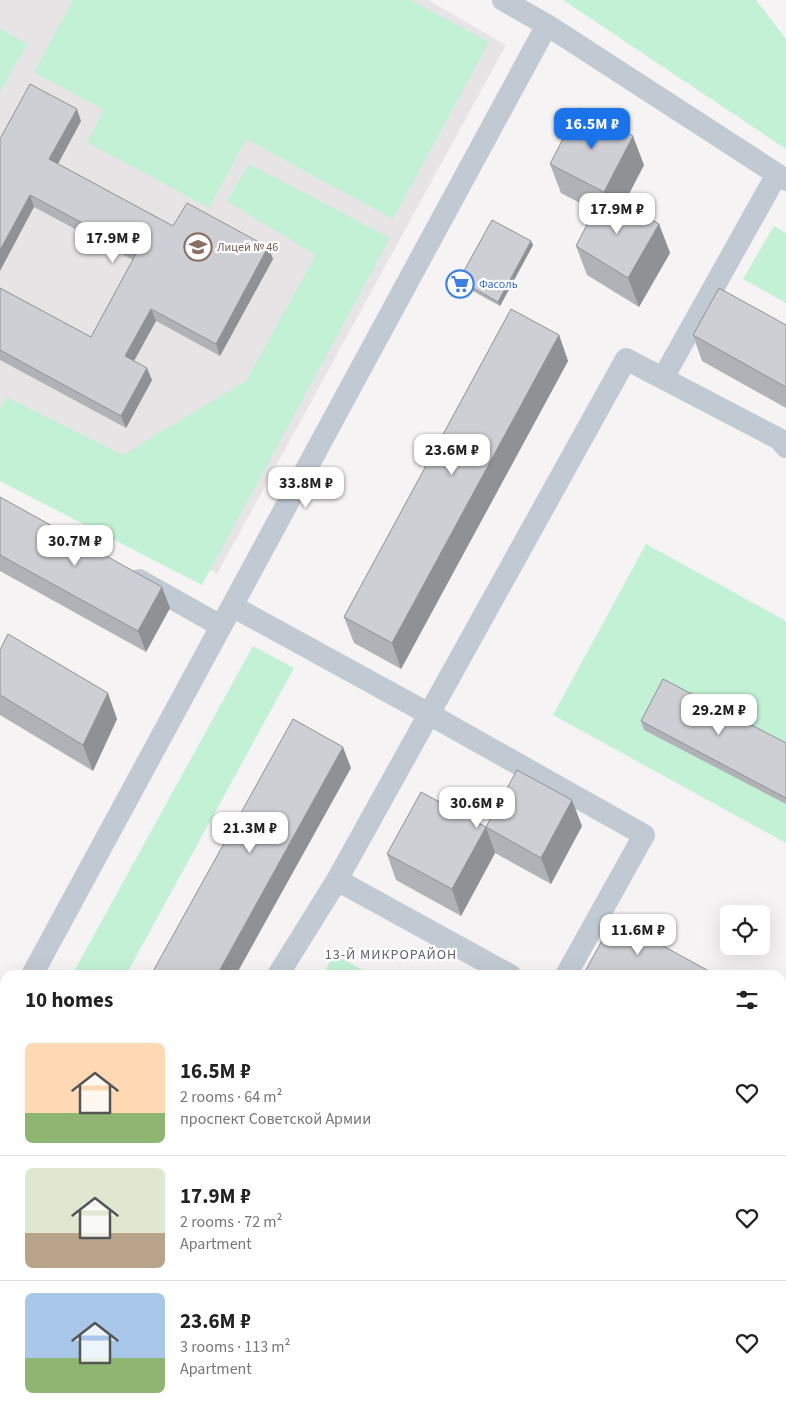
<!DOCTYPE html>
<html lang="en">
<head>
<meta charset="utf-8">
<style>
  :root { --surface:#fff; --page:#f6f6f6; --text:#222; --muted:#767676; --line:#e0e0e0; --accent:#1a73e8 }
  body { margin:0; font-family:"Source Sans 3",sans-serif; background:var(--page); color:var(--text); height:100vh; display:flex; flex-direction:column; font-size:19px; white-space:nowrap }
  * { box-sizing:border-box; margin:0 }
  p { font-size:16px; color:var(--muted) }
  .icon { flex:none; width:28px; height:28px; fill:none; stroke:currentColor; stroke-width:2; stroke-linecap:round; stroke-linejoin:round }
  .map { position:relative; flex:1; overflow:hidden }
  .sheet { position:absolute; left:0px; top:970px; width:786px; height:445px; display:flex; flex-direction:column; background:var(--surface); border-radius:15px 15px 0 0; box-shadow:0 5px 20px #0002 }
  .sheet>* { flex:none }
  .fabs { position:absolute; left:720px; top:905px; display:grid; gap:10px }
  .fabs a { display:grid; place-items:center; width:50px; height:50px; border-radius:8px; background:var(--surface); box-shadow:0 5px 20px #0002; font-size:25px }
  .price { position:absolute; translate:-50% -42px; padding:0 11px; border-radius:10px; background:#fff; color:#222; font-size:16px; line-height:32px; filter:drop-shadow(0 1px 2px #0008) }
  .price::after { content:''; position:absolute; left:50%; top:30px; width:15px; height:11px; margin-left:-8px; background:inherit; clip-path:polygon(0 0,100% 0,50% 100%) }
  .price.active { background:var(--accent); color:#fff }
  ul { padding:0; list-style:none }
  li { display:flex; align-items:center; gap:15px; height:125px; padding:0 25px }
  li+li { border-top:1px solid var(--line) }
  li span { display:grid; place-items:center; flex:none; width:140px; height:100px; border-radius:8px; color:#555 }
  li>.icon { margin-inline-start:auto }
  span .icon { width:60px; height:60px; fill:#fffc; stroke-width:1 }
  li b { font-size:21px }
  h2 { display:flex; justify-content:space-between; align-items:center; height:60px; padding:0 25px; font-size:21px }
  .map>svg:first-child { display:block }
  .education { fill:#e6e4e5 }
  .green { fill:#c3f1d5 }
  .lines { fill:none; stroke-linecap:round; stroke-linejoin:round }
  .minor { stroke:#c1cad2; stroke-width:22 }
  .wall { fill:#b0b2b7 }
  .shaded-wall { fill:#909195 }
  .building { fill:#cdcfd5; stroke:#909195 }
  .labels { text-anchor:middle; stroke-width:4.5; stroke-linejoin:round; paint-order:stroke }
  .education-label { font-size:12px; fill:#785e54; stroke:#fff; text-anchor:start }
  .shop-label { font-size:12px; fill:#366cbe; stroke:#fff; text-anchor:start }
  .neighbourhood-label { font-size:14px; letter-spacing:1px; fill:#5f6368; stroke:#fff }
</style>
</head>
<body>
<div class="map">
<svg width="786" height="1415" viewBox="0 0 786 1415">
  <rect width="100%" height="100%" fill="#f5f3f3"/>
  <path class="education" d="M0,0H428L506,45L217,574L0,449Z"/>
  <path class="green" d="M73,0H411L489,42L393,219L246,139L209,208L87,142L104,110L34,72Z
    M563,0H756L786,39V149Z
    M0,29L27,44L0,92Z
    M249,164L390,238L202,585L0,481V409L6,397L123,455L246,381L316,255L227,201Z
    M774,226L786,233V303L743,279Z
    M646,544L786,621V843L553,715Z
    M253,646L294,668L126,975H72Z
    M334,954L372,975H323Z
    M5,1097V1195L0,1204V1106Z
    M87,1410H281L278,1415H85Z"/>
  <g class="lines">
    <path class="minor" d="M503,0L547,25L786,180
      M663,378L777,174
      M139,580L221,626
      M232,606L429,714L644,835L566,975
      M337,880L510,975
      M32,975L547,25
      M278,975L337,880L626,359L779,439L786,447
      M0,1034L5,1024
      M0,1076L5,1078
      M781,1351L786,1353
      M6,1415L9,1410
      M324,1415L326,1410
      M612,1415L615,1410"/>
  </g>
  <path class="wall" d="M81,121L58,164L173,226L268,247L273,259L220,356L156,321L134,361L152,380L126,428L0,360V288L91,337L133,260L34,207L0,139Z
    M550,164L644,165L624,203L659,224L670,253L639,307L587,275L576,246L595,211L561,193Z
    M531,241L533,245L500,306L460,284L459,280Z
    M786,325V408L702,361L693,335Z
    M559,335L568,361L401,669L354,643L344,617Z
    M0,497L170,608L146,652L0,571Z
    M0,650L117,719L93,771L0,715Z
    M641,721L786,743V804L644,730Z
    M582,826L551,884L495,853L461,916L396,880L387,854L486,827Z
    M781,1011L786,1014V1210L781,1208Z
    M708,1410H781L786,1415H717Z"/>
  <path class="shaded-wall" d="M77,109L81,121L54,171L49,159Z
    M633,136L644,165L615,221L604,192Z
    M30,195L34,207L0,271V250Z
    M659,224L670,253L639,307L628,278Z
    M531,241L533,245L500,306L498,302Z
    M268,247L273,259L220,356L216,344Z
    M151,309L156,321L130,368L125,356Z
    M559,335L568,361L401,669L392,643Z
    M147,368L152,380L126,428L121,416Z
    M162,587L170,608L146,652L138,631Z
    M108,693L117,719L93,771L83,745Z
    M343,747L351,768L236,975H217Z
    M572,800L582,826L551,884L541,858Z
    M486,827L495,853L461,916L452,889Z
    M5,1358V1393L0,1402V1367Z
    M232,1410H240L237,1415H230Z"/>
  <path class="building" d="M30,84L77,109L49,159L173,226L187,203L268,247L216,344L151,309L125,356L147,368L121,416L0,350V288L91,337L137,252L30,195L0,250V139Z
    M579,108L633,136L604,192L550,164Z
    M604,192L659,224L628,278L576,246Z
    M492,220L531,241L498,302L459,280Z
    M719,288L786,325V387L693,335Z
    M511,309L559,335L392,643L344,617Z
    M0,497L162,587L138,631L0,555Z
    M8,634L108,693L83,745L0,695V650Z
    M663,679L786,743V798L641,721Z
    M293,719L343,747L217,975H151Z
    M517,770L572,800L541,858L486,827L452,889L387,854L421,792L486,827Z
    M614,919L716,975H583Z
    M781,1011L786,1014V1087L781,1084Z
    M781,1097L786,1100V1207L781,1204Z
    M5,1240V1358L0,1367V1249Z
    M781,1370L786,1372V1415H748L739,1410H781Z
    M166,1410H232L230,1415H163Z"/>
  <defs>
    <g id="school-ring" transform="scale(1.4375)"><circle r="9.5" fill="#fff" stroke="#8d6e63" stroke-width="1.5"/><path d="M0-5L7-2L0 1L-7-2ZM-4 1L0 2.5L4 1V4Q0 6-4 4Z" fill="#8d6e63"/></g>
    <g id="supermarket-ring" transform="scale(1.4375)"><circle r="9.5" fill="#fff" stroke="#3f7fe0" stroke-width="1.5"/><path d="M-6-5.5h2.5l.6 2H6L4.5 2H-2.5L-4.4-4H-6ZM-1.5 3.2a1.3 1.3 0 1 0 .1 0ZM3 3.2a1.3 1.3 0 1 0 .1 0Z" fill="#3f7fe0"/></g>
  </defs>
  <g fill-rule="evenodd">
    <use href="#school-ring" x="198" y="247"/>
    <use href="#supermarket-ring" x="460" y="284"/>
  </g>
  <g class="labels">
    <g class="education-label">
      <text x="217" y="251">Лицей № 46</text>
    </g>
    <g class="shop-label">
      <text x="479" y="288">Фасоль</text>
    </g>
    <g class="neighbourhood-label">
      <text x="391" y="959">13-Й МИКРОРАЙОН</text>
    </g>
  </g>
</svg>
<div class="fabs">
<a><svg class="icon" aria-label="locate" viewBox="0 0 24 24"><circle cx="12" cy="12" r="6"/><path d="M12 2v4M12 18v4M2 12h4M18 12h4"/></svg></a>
</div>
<b class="price active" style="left:592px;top:150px">16.5M ₽</b>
<b class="price" style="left:617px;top:235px">17.9M ₽</b>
<b class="price" style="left:113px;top:264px">17.9M ₽</b>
<b class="price" style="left:452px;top:476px">23.6M ₽</b>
<b class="price" style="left:306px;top:509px">33.8M ₽</b>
<b class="price" style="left:75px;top:567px">30.7M ₽</b>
<b class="price" style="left:719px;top:736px">29.2M ₽</b>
<b class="price" style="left:477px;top:829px">30.6M ₽</b>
<b class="price" style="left:250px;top:854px">21.3M ₽</b>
<b class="price" style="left:638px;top:956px">11.6M ₽</b>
<section class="sheet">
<h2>10 homes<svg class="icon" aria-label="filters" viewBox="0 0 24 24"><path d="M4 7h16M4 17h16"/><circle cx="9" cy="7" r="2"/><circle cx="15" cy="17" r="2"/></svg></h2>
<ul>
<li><span style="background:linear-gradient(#ffd9b3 70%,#8fb573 0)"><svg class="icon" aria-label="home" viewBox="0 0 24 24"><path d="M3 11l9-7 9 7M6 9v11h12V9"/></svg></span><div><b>16.5M ₽</b><p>2 rooms · 64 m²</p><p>проспект Советской Армии</p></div><svg class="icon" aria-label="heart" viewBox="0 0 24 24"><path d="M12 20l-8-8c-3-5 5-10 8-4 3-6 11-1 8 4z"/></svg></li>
<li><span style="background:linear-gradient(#dfe7d0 65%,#b9a48a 0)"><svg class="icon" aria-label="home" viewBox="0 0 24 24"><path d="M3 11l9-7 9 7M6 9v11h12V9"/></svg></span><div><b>17.9M ₽</b><p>2 rooms · 72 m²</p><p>Apartment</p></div><svg class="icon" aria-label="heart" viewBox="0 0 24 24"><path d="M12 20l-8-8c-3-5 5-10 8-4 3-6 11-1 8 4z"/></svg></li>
<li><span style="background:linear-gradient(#a9c7e8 65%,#8fb573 0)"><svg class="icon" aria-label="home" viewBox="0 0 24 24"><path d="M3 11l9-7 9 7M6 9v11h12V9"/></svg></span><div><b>23.6M ₽</b><p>3 rooms · 113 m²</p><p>Apartment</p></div><svg class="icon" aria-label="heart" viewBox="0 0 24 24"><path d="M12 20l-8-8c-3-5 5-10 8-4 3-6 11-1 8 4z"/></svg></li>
</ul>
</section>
</div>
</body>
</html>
